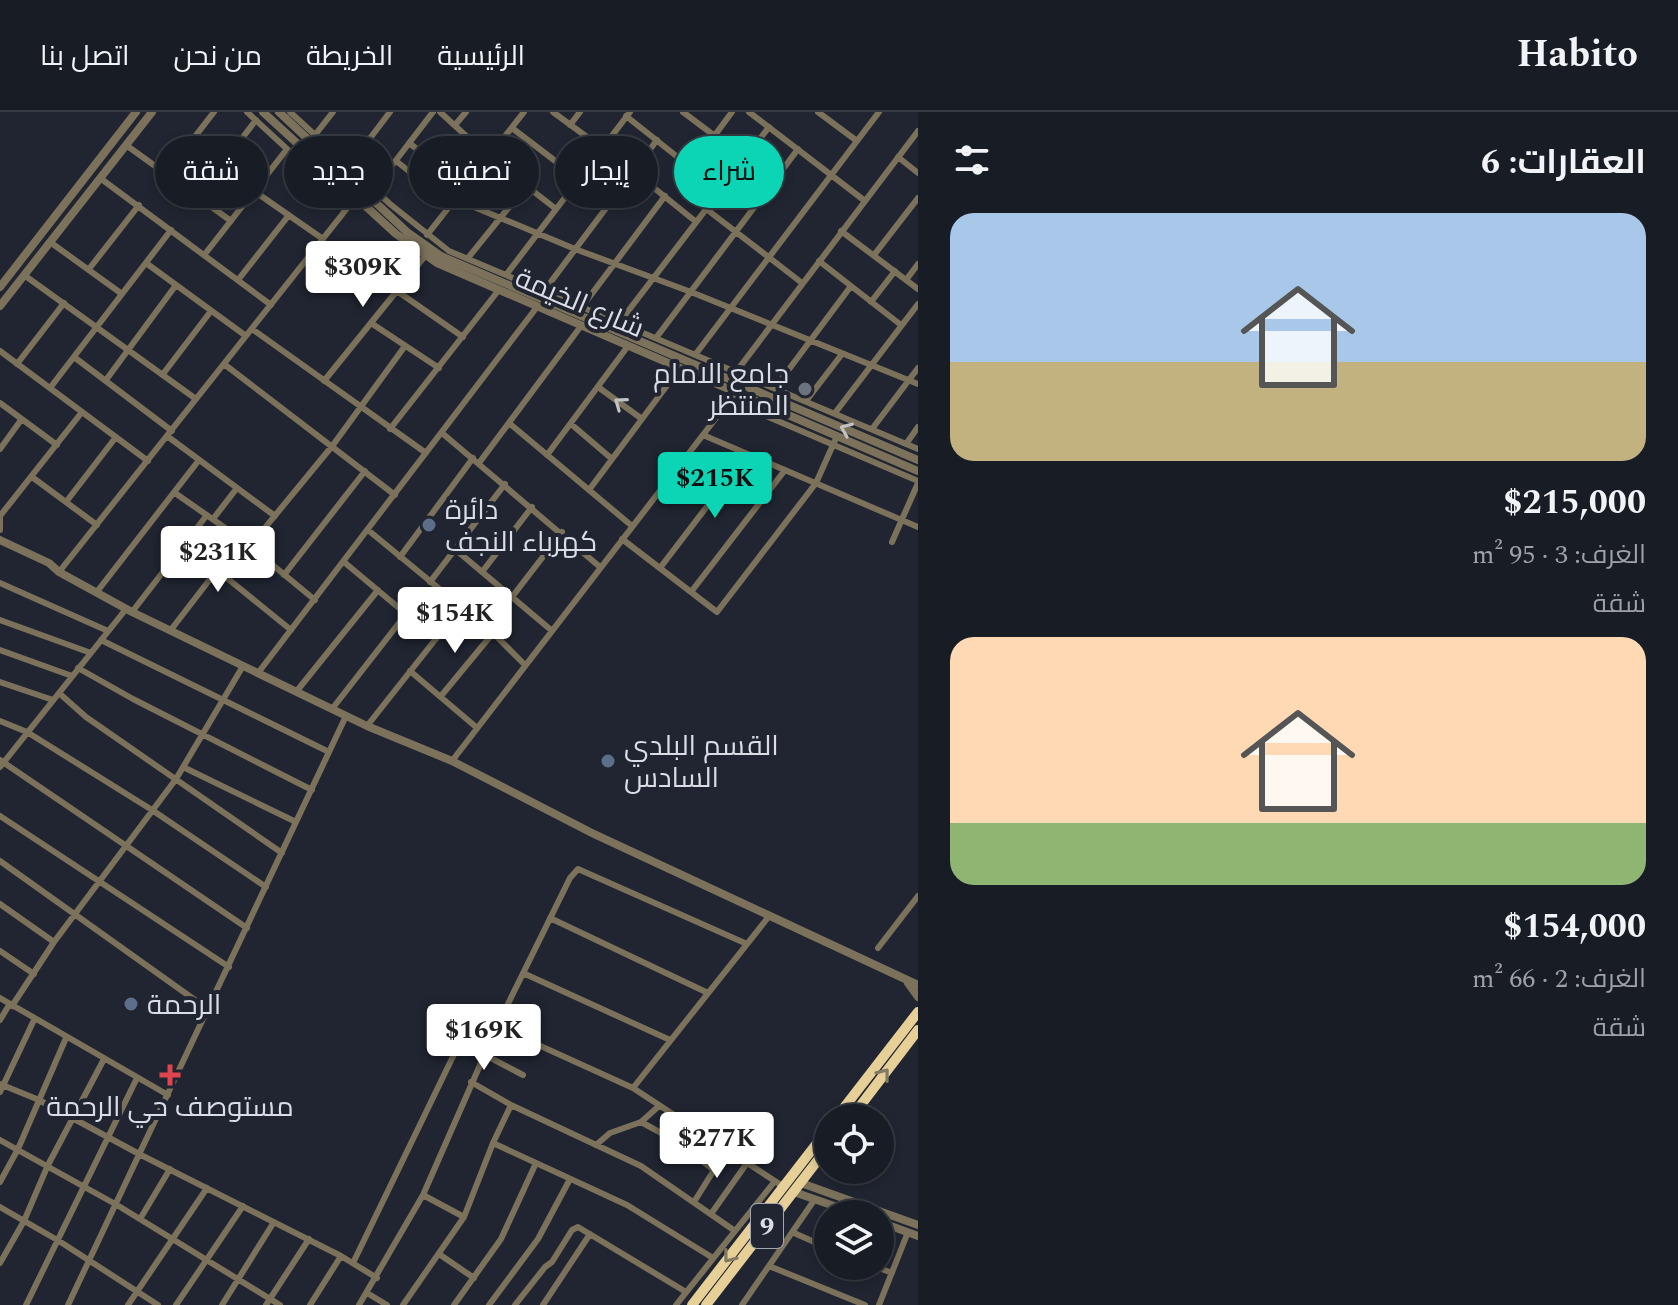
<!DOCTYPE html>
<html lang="ar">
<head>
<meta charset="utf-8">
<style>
  :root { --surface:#181c25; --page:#252932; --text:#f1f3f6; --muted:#9fa1a7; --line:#363a42; --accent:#0bd5b5 }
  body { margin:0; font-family:Spectral,Cairo,serif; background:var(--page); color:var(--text); direction:rtl; height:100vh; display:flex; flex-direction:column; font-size:30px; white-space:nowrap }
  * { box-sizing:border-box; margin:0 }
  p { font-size:26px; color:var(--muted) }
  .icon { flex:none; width:44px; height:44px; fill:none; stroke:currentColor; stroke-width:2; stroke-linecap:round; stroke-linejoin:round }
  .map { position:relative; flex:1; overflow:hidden; direction:ltr }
  .sheet { display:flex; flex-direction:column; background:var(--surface); width:760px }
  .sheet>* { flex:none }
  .top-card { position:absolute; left:24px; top:24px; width:760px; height:72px; direction:rtl; display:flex; gap:16px }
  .buttons { position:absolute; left:814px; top:992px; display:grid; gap:16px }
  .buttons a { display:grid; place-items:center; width:80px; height:80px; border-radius:50%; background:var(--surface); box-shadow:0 4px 12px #0003,0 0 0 2px var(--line); font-size:40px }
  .price { position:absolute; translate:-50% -68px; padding:0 18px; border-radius:8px; background:#fff; color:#222; font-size:26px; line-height:52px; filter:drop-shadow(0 2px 4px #0008) }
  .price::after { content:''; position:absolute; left:50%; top:48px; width:24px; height:18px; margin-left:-12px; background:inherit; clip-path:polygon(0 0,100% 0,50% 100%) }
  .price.active { background:var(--accent); color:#111 }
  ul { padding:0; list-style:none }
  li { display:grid; align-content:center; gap:16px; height:424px; padding:0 32px }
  li span { display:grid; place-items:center; height:248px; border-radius:24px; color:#555 }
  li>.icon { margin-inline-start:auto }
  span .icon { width:144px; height:144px; fill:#fffc; stroke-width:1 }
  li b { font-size:34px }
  h2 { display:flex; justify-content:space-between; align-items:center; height:96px; padding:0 32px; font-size:34px }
  .pill { padding:0 28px; border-radius:36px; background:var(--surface); box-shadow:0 4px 12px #0003,0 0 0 2px var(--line); font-size:28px; line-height:72px }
  .pill.active { background:var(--accent); color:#111 }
  header { display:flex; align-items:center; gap:48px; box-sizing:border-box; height:112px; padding:0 40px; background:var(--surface); border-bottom:2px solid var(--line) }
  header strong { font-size:38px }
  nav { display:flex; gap:44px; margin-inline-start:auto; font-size:28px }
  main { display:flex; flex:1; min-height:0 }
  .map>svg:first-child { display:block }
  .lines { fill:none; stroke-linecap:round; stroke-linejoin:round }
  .minor { stroke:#7c725b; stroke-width:6 }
  .tertiary { stroke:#7c725b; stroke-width:8 }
  .trunk { stroke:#e6d098; stroke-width:10 }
  .oneway { stroke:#c2c2c3 }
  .oneway2 { stroke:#837a64 }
  .worship-dot { fill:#6b7280; stroke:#202531; stroke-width:3 }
  .service-dot { fill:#5c6f8a; stroke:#202531; stroke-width:3 }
  .health-dot { fill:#e0444e; stroke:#202531; stroke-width:3 }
  .labels { text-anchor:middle; stroke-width:8; stroke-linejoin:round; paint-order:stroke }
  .shield { fill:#202531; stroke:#a2a6b0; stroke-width:2 }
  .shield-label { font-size:26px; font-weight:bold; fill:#dadde6 }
  .street-label { font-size:28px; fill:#dadde6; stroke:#202531 }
  .poi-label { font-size:28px; fill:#dadde6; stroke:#202531; text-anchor:start }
</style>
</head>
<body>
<header>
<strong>Habito</strong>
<nav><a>الرئيسية</a><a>الخريطة</a><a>من نحن</a><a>اتصل بنا</a></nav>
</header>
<main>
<section class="sheet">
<h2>العقارات: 6<svg class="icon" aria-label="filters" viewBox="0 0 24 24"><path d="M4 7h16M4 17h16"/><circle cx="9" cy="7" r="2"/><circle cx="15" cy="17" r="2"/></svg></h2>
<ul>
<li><span style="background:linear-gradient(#a9c7e8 60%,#c2b280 0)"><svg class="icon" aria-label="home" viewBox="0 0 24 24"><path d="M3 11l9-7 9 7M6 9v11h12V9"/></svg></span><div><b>$215,000</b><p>الغرف: 3 · 95 m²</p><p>شقة</p></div></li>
<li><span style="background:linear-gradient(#ffd9b3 75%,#8fb573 0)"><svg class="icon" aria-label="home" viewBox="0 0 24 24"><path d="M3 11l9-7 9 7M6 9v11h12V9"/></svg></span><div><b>$154,000</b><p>الغرف: 2 · 66 m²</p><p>شقة</p></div></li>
</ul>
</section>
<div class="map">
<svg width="918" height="1193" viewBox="0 0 918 1193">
  <rect width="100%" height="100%" fill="#202531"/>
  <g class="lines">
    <path class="minor" d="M247,0L339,85L352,82
      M290,0L390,92L449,139L918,337
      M440,0L488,44L556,97
      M553,0L602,36
      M683,0L744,46
      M749,0L865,89
      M818,0L857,29
      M626,4L719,78
      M455,13L466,0
      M570,13L580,0
      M512,16L609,90
      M315,23L333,0
      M715,23L732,0
      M409,31L465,74
      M126,33L231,109
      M230,42L263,68
      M898,45L918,61
      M396,49L451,92
      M349,54L390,0
      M633,59L695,109
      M166,62L214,0
      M100,66L271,193
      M374,77L433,0
      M254,79L323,127
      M197,85L256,8
      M455,87L575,137L691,180L918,272
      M705,96L802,171
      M841,119L918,177
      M427,123L524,0
      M50,130L122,182
      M205,142L287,37
      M874,143L918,86
      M468,146L526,74
      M819,149L901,213
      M146,151L246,224
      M89,157L139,93
      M24,163L196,287
      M506,163L630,0
      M238,168L289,103
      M906,168L918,152
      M397,179L463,225
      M544,179L657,28
      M871,190L895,159
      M582,195L665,84
      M371,211L439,256
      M619,211L769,15
      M252,217L426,341
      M656,226L798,37
      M0,239L148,349
      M695,243L879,0
      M74,245L172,319
      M17,252L64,191
      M224,252L395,383
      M736,260L918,19
      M163,262L211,199
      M106,268L176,173
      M324,269L425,144
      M598,275L642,307
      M50,276L171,118
      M775,276L851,174
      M806,289L842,242
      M0,291L57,333
      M745,295L918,369
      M835,301L918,192
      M509,311L632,414
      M571,312L612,347
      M390,317L498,179
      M872,317L918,256
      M442,321L600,455
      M703,323L918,415
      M167,324L275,404
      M906,332L918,315
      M0,337L21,308
      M547,343L628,234
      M479,351L581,214
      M32,365L97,413
      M589,378L680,256
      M175,381L241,427L315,488
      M66,390L116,325
      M213,407L237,376
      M0,418V404L82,300
      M368,418L493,521L524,552
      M622,427L717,500L816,371L837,324
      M892,430L918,371
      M250,434L333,333L405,234
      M456,438L551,518
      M400,445L473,346
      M344,450L436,527
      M660,456L747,342
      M217,458L291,518
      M59,460L356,85
      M482,460L532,395
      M284,463L365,359
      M430,470L505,372
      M0,471L108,519
      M691,480L785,358
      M96,481L199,348
      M512,485L562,420
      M132,500L207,403
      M0,508L91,541
      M170,519L241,427
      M101,528L329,640
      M0,538L72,564
      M78,556L133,587L312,678
      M410,559L476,615
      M258,561L537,195
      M0,570L53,588
      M296,580L378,478
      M59,581L86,605L282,741
      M441,584L493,521
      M332,597L406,502
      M0,609L27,620L152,698L266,775
      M367,614L461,495
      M0,648L247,816
      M452,649L736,280
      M0,655L126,497
      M183,655L296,710
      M0,704L229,855
      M0,749L209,898
      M0,792L54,830
      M550,806L708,881
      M747,832L578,757L570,766L499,910L503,917L633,976L784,1075
      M878,836L918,784
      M0,839L34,862
      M523,861L670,928
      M0,886L168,983
      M12,894L54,830L176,667L243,554
      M0,908L9,893
      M471,970L511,993L641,1054L735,1119
      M0,972L39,988L141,1043L341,1144L377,1166
      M633,976L770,803
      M0,980L34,908
      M641,1010L676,1029L708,1027
      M0,1028L117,1093L280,1193
      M676,1029L714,1058L694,1090
      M493,1031L627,1093L713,1146
      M596,1033L610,1021L641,1010L659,994
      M0,1070L18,1037L66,926
      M423,1083L464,1105
      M0,1095L59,1129L158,1193
      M711,1102L747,1051
      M140,1107L170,1057
      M794,1121L828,1136
      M439,1142L474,1166
      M0,1151L24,1109L48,1053L104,947
      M353,1151L460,930L523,963
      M769,1154L865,1193
      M874,1154L892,1161
      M367,1181L387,1193
      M26,1193L137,966
      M68,1193L346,604
      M128,1193L207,1076
      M176,1193L243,1094
      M222,1193L274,1110
      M266,1193L309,1127
      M310,1193L341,1144
      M359,1193L423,1083L484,944
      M403,1193L464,1105L493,1031L511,993
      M454,1193L501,1127L536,1051
      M489,1193L538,1127L570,1067
      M515,1193L545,1155L552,1150L572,1118L578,1115L686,1180
      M543,1193L590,1122
      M676,1193L775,1069
      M742,1193L815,1087
      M879,1193L908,1120"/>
    <path class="tertiary" d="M263,0L396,122L437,151L918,359
      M279,0L407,120L441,144L918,348
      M0,175L136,0
      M0,194L152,0
      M0,428L49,451L59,460L132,500L367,614L452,649L590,720L918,873
      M908,871L918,885
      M801,1071L918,1113
      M794,1080L857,1102
      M880,1110L918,1124"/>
    <path class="trunk" d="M836,1006L918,900
      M851,1006L918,918
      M692,1193L828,1017
      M706,1193L828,1035"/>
  </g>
  <defs><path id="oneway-chevron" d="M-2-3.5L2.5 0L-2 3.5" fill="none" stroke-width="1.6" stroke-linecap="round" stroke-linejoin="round" transform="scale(2)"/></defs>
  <g class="oneway">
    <use href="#oneway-chevron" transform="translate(620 291) rotate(-144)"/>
    <use href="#oneway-chevron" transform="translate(846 317) rotate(-157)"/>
  </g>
  <g class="oneway2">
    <use href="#oneway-chevron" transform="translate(884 962) rotate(-52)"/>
    <use href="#oneway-chevron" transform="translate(729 1145) rotate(128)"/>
  </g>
  <circle class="worship-dot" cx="805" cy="277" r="8"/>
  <g class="service-dot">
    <circle cx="429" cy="413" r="8"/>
    <circle cx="608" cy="649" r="8"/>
    <circle cx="131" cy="892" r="8"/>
  </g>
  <path class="health-dot" d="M166 951h8v8h8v8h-8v8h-8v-8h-8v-8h8z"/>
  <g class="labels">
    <rect class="shield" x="751" y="1092" width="32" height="44" rx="6"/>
    <g class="shield-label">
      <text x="767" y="1123">9</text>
    </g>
    <g class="street-label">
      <text transform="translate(580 190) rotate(23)" y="10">شارع الخيمة</text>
    </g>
    <g class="poi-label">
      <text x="789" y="271" text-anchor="end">جامع الامام<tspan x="789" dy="32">المنتظر</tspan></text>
      <text x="445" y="407">دائرة<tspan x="445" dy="32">كهرباء النجف</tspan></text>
      <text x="624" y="643">القسم البلدي<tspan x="624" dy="32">السادس</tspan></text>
      <text x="147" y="902">الرحمة</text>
      <text x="170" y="1004" text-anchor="middle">مستوصف حي الرحمة</text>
    </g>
  </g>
</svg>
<div class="buttons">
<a><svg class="icon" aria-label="locate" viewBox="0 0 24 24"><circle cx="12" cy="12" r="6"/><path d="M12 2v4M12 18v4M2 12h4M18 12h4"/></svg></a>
<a><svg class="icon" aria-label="layers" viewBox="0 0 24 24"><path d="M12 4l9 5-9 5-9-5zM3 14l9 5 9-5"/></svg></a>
</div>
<b class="price" style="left:363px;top:197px">$309K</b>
<b class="price active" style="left:715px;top:408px">$215K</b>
<b class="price" style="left:218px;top:482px">$231K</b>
<b class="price" style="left:455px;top:543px">$154K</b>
<b class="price" style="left:484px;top:960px">$169K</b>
<b class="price" style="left:717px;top:1068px">$277K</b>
<div class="top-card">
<a class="pill active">شراء</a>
<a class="pill">إيجار</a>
<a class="pill">تصفية</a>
<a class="pill">جديد</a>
<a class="pill">شقة</a>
</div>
</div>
</main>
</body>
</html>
